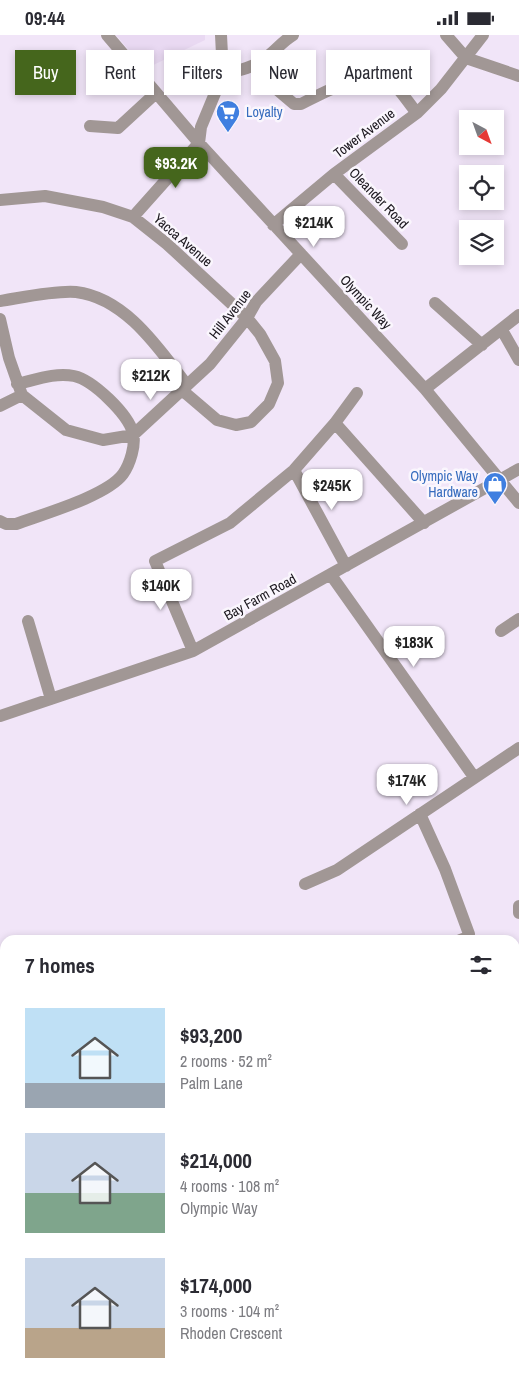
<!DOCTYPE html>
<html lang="en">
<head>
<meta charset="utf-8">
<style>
  :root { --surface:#fff; --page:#f2f2f3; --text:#2b2b33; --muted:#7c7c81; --accent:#45661c }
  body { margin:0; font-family:"Archivo Narrow",sans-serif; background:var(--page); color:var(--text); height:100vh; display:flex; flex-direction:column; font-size:19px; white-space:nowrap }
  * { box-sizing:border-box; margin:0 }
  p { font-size:16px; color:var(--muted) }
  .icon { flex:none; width:28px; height:28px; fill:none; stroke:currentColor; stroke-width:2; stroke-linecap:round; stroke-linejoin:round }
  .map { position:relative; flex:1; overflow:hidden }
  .sheet { position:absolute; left:0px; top:900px; width:520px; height:446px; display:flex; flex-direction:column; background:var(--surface); border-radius:15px 15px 0 0; box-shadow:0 2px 8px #0003 }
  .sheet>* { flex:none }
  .top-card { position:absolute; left:15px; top:15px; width:490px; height:45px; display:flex; gap:10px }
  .needle { width:32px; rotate:139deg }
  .controls { position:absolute; left:459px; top:75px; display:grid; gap:10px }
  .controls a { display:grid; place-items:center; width:45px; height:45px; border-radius:0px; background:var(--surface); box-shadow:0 2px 8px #0003; font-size:25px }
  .price { position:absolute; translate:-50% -42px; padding:0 11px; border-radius:10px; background:#fff; color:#222; font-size:16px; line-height:32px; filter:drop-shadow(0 1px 2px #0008) }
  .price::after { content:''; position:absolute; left:50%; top:30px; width:15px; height:11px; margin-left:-8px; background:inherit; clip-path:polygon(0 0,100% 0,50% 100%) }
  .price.current { background:var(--accent); color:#fff }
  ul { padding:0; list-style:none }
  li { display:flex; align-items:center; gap:15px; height:125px; padding:0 25px }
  li span { display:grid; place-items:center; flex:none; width:140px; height:100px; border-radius:0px; color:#555 }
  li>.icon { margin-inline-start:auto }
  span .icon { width:60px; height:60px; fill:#fffc; stroke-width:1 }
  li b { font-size:21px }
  h2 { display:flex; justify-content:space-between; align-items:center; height:60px; padding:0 25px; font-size:21px }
  .chip { padding:0 18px; border-radius:0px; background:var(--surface); box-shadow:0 2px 8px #0003; font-size:18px; line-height:45px }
  .chip.current { background:var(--accent); color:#fff }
  .status { display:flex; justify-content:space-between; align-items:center; height:35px; padding:0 25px; background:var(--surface); direction:ltr }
  .status svg { height:14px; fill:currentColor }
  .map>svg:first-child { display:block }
  .built { fill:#e9d9f2 }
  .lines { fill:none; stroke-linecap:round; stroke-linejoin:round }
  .minor { stroke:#a19795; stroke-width:12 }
  .labels { text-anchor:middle; stroke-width:5; stroke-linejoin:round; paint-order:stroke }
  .shop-label { font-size:14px; fill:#366cbe; stroke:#faf6fd; text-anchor:start }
  .street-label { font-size:14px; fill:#1a161d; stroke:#faf6fd }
</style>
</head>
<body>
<div class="status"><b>09:44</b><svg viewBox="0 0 49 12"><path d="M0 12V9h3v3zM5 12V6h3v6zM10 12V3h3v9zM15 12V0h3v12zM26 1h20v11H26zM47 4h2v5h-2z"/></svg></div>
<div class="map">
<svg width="519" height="1346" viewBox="0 0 519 1346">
  <rect width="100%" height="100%" fill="#f1e5f8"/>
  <path class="built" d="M116,0H205V5L145,34Z"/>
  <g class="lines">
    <path class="minor" d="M107,0L199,108L425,354L519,468
      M446,0L466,23L519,41
      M256,29L274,52L294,69H301C323,58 367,32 392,48C401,55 409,69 417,78
      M223,39C238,36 256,32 268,21C277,14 283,6 293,0
      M90,91L118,93L156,58
      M334,139L402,209
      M0,165L45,161L103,172L133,182L167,209L247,283L260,299L275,326L278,348L269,369L251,387L236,390L217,385L183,356
      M133,182L199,108L201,92L223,39L221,0
      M273,190L334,139L417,78L441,54L483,0
      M0,266C20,263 56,255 76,257C126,263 159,314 187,350
      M435,268L482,310
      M0,284L9,323L22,360L66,395L103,405L133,400L210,329L247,283L256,267L301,219
      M502,295L519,325
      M425,354L519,280
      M0,371L22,360
      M335,388L424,488
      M294,435L346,531
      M0,486L6,489H16C43,479 107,461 123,439C130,429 136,410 133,398C128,379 93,345 74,341C55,337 35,345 17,349
      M331,540L474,742
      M28,586L51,664
      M501,596L519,584
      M193,616L155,526L230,488L294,435L335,388L357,358
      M0,681L193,616L519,434
      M420,779L445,834L469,899L468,902L460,905
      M305,849L337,835L519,713
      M519,871V878
      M0,988L5,996
      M515,1027L519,1026
      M0,1093L5,1090
      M0,1185L5,1193
      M0,1317L5,1316
      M36,1341L37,1346
      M171,1341L172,1346
      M489,1341L490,1346
      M300,1346L314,1341"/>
  </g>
  <defs>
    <g id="supermarket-pin" transform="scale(1.25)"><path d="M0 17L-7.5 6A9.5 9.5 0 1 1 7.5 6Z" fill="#3f7fe0" stroke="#faf6fd"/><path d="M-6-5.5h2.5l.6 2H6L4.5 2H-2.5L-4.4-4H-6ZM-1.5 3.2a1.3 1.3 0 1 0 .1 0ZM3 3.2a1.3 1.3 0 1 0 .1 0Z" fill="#fff"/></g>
    <g id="shop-pin" transform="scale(1.25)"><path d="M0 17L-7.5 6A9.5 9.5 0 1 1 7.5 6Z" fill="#3f7fe0" stroke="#faf6fd"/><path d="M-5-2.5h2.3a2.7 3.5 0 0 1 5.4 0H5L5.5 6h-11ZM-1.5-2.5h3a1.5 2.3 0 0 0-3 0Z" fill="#fff"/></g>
  </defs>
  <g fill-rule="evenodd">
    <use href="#supermarket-pin" x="228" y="77"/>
    <use href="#shop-pin" x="495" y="449"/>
  </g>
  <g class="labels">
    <g class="shop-label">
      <text x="246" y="82">Loyalty</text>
      <text x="478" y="446" text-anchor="end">Olympic Way<tspan x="478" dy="16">Hardware</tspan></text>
    </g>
    <g class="street-label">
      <text transform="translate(364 98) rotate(-37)" y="5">Tower Avenue</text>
      <text transform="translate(379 163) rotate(46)" y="5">Oleander Road</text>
      <text transform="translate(183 205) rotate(41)" y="5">Yacca Avenue</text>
      <text transform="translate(366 267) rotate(47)" y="5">Olympic Way</text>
      <text transform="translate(230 279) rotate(-52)" y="5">Hill Avenue</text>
      <text transform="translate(260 562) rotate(-29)" y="5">Bay Farm Road</text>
    </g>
  </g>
</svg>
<div class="controls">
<a><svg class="needle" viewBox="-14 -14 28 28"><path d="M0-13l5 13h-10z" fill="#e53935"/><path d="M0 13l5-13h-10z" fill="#7c7c81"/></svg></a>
<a><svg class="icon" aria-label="locate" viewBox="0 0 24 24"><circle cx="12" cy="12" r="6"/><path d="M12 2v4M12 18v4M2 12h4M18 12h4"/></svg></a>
<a><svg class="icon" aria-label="layers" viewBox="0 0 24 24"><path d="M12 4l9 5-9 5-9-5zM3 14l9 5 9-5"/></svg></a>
</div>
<b class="price current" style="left:176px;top:154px">$93.2K</b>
<b class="price" style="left:314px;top:213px">$214K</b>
<b class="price" style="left:151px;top:366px">$212K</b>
<b class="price" style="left:332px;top:476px">$245K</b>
<b class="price" style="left:161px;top:576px">$140K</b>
<b class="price" style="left:414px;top:633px">$183K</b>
<b class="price" style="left:407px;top:771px">$174K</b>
<div class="top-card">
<a class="chip current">Buy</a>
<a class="chip">Rent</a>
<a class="chip">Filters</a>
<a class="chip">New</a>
<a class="chip">Apartment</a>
</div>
<section class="sheet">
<h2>7 homes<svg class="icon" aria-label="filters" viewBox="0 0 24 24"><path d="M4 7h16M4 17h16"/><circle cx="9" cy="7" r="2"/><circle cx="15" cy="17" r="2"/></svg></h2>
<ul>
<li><span style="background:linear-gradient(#bfe0f5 75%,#9aa5b1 0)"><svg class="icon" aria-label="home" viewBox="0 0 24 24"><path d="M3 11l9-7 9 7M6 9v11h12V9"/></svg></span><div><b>$93,200</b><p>2 rooms · 52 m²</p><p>Palm Lane</p></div></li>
<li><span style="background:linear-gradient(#c9d6e8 60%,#7fa58c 0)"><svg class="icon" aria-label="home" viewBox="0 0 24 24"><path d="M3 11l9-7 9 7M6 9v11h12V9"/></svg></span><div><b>$214,000</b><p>4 rooms · 108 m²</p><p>Olympic Way</p></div></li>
<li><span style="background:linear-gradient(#c9d6e8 70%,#b9a48a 0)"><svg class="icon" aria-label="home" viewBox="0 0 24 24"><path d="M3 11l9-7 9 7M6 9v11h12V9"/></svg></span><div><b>$174,000</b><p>3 rooms · 104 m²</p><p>Rhoden Crescent</p></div></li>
</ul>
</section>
</div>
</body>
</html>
